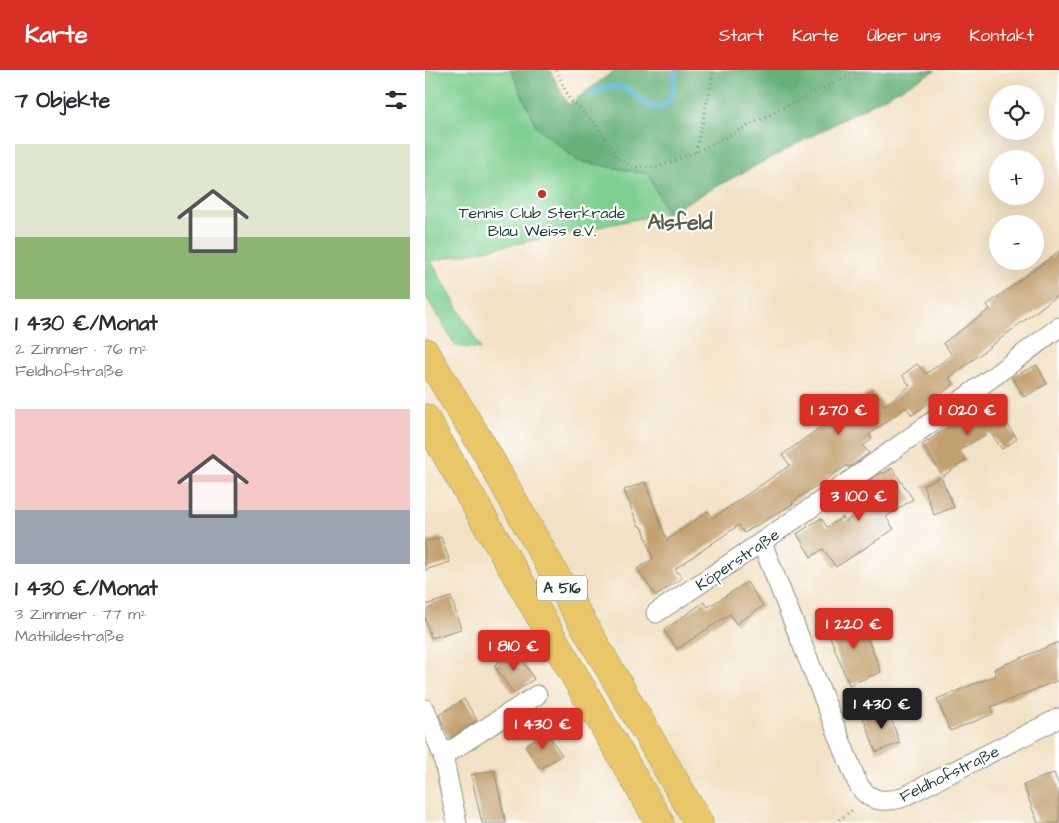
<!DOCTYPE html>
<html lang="de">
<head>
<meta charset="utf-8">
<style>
  :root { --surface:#fff; --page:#f7f7f7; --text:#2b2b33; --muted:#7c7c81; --accent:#d93025 }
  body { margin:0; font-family:"Architects Daughter",sans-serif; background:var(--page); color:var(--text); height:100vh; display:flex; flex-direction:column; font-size:19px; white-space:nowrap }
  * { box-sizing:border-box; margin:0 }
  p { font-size:16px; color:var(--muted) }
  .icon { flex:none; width:28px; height:28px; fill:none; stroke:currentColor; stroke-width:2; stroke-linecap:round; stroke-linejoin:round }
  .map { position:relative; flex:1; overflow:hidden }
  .drawer { display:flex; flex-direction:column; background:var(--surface); width:425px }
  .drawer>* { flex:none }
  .controls { position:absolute; left:564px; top:15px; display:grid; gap:10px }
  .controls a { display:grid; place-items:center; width:55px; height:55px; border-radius:50%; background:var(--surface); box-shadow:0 5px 20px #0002; font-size:25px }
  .price { position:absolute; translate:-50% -42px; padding:0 11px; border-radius:5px; background:var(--accent); color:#fff; font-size:16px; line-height:32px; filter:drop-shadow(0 1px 2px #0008) }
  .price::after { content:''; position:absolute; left:50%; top:30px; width:15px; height:11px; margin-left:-8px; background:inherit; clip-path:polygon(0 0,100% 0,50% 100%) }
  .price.active { background:#222; color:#fff }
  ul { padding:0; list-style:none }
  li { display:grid; align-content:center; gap:10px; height:265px; padding:0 15px }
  li span { display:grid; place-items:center; height:155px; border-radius:0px; color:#555 }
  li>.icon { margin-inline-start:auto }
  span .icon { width:90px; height:90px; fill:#fffc; stroke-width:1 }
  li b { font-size:21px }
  h2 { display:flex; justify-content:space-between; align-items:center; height:60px; padding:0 15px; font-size:21px }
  header { display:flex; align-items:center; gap:30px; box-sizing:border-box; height:70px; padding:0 25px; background:var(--accent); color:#fff }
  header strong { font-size:24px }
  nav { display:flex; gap:28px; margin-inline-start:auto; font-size:18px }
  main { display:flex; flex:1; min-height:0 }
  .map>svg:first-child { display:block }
  .green { fill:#7dce8f; stroke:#4e8662 }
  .forest { fill:#66b17a; stroke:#427757 }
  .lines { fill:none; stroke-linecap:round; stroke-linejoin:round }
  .stream { stroke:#55b4d3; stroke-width:5.5 }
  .building { fill:#c3a06f }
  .minor-casing { stroke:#888f7c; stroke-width:21 }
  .highway-casing { stroke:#888f7c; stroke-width:29 }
  .path { stroke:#888f7c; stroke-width:3; stroke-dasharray:1 4; stroke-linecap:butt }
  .minor { stroke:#fff; stroke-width:19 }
  .highway { stroke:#e9c769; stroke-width:28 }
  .poi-dot { fill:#c8321e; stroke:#fff; stroke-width:2 }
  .labels { text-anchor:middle; stroke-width:4.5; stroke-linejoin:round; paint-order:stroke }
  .shield { fill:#fff; stroke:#627771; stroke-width:1 }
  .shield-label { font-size:15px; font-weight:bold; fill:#1f3d34 }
  .poi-label { font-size:16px; fill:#1f3d34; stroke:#fff }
  .street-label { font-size:16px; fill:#1f3d34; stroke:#fff }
  .district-label { font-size:21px; font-weight:bold; fill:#586049; stroke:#fff }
</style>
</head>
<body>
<header>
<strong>Karte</strong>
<nav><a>Start</a><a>Karte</a><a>Über uns</a><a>Kontakt</a></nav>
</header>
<main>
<section class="drawer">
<h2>7 Objekte<svg class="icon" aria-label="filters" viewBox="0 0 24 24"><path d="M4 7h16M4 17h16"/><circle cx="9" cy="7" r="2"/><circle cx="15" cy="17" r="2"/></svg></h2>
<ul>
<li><span style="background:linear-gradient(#dfe7d0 60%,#8fb573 0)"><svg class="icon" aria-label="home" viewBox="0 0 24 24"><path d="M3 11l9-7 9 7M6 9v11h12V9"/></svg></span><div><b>1 430 €/Monat</b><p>2 Zimmer · 76 m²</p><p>Feldhofstraße</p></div></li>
<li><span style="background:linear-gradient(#f6c9c9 65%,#9aa5b1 0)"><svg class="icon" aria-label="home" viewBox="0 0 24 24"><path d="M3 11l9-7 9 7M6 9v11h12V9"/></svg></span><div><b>1 430 €/Monat</b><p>3 Zimmer · 77 m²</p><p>Mathildestraße</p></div></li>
</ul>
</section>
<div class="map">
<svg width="634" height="753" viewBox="0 0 634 753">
  <rect width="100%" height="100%" fill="#fff"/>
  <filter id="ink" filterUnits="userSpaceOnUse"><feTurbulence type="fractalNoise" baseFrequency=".02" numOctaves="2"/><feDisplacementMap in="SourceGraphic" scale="10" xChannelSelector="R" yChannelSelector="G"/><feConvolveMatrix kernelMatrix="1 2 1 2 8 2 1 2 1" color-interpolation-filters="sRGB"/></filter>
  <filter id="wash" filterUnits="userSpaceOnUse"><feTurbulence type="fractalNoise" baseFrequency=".0096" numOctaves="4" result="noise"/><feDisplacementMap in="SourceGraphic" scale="20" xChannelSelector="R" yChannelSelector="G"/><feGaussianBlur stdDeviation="1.12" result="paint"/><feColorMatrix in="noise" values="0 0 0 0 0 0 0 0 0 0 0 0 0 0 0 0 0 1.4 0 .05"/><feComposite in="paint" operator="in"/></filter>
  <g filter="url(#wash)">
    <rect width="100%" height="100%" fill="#f2e1c4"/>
    <path class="green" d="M0,0H86L111,56L153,91L223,104L242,143L6,191L56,279L31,276L0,225Z"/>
    <path class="forest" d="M86,0H125L143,35L190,0H511L242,143L223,104L153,91L111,56Z"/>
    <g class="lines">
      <path class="stream" d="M167,24C176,18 189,14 200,18C215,24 230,53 246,27C250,19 247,8 251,0"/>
    </g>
    <g id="blocks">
      <path class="building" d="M634,181V224L524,308L529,314L508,330L487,345L481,337L444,365L447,369L438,376L444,383L425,397L421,396L367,432L368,434L319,463L314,455L250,499L257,508L231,526L212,499L228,489L218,458L213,455L199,420L220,412L242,470L283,441L288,448L365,395L357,385L447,320L459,336L485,316L477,305L492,294L501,304L527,285L518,273L565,239L562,235Z
        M612,295L622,314L599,327L587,307Z
        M565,328L592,369L577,379L565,362L534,380L541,390L518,406L497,375Z
        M467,398L488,429L461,447L469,459L411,497L398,479L386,487L372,464L396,448L402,457L418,447L420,452L449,432L438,415L457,402L458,404Z
        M516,407L529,437L509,445L498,415Z
        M16,467L25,492L0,500V472Z
        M322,512L338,536L311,554L305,544L252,579L239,560L279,532L283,537Z
        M26,527L36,559L6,568L0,548V535Z
        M434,546L456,602L424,615L402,559Z
        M634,572V610L566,637L568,644L525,661L512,629L571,605L569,599Z
        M92,581L109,609L88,623L69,595Z
        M39,629L52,650L25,668L14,645Z
        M462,638L475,673L451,682L438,647Z
        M121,661L137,685L115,699L100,676Z
        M69,700L81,753H57L46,705Z
        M629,703L634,716V753H613L598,715Z"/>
    </g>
  </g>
  <g filter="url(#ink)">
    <use href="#blocks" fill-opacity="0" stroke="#888f7c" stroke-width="1"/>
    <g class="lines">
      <g class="minor-casing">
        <path id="minor" d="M337,473L432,712C442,731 458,733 476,728L634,648
          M231,543C369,452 503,357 634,257
          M0,639L18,686L32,753
          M18,686L112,625"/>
      </g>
      <g class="highway-casing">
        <path id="highway" d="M0,282L60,380L146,533L274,753
          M0,348L235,753"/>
      </g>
      <path class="path" d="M131,0L145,30L172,55L193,89L209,97H234L271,82L434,0
        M271,82L289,0
        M410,753L430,738"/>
      <use href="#minor" class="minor"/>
      <use href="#highway" class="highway"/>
    </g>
  </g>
  <circle class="poi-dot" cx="117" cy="124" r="5"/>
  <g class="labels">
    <rect class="shield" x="112" y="505.5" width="50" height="25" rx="4"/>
    <g class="shield-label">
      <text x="137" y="523">A 516</text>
    </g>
    <g class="poi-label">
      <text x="117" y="148">Tennis Club Sterkrade<tspan x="117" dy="18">Blau Weiss e.V.</tspan></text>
    </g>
    <g class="street-label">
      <text transform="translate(312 489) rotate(-34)" y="6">Köperstraße</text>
      <text transform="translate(524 703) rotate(-26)" y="6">Feldhofstraße</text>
    </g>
    <g class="district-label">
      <text x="255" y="159">Alsfeld</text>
    </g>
  </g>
</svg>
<div class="controls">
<a><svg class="icon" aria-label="locate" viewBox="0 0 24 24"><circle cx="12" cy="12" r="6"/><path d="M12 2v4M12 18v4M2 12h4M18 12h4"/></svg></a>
<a>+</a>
<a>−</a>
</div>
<b class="price" style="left:414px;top:366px">1 270 €</b>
<b class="price" style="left:543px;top:366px">1 020 €</b>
<b class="price" style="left:434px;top:452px">3 100 €</b>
<b class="price" style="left:429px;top:580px">1 220 €</b>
<b class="price" style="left:89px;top:602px">1 810 €</b>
<b class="price active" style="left:457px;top:660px">1 430 €</b>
<b class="price" style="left:118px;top:680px">1 430 €</b>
</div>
</main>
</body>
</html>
